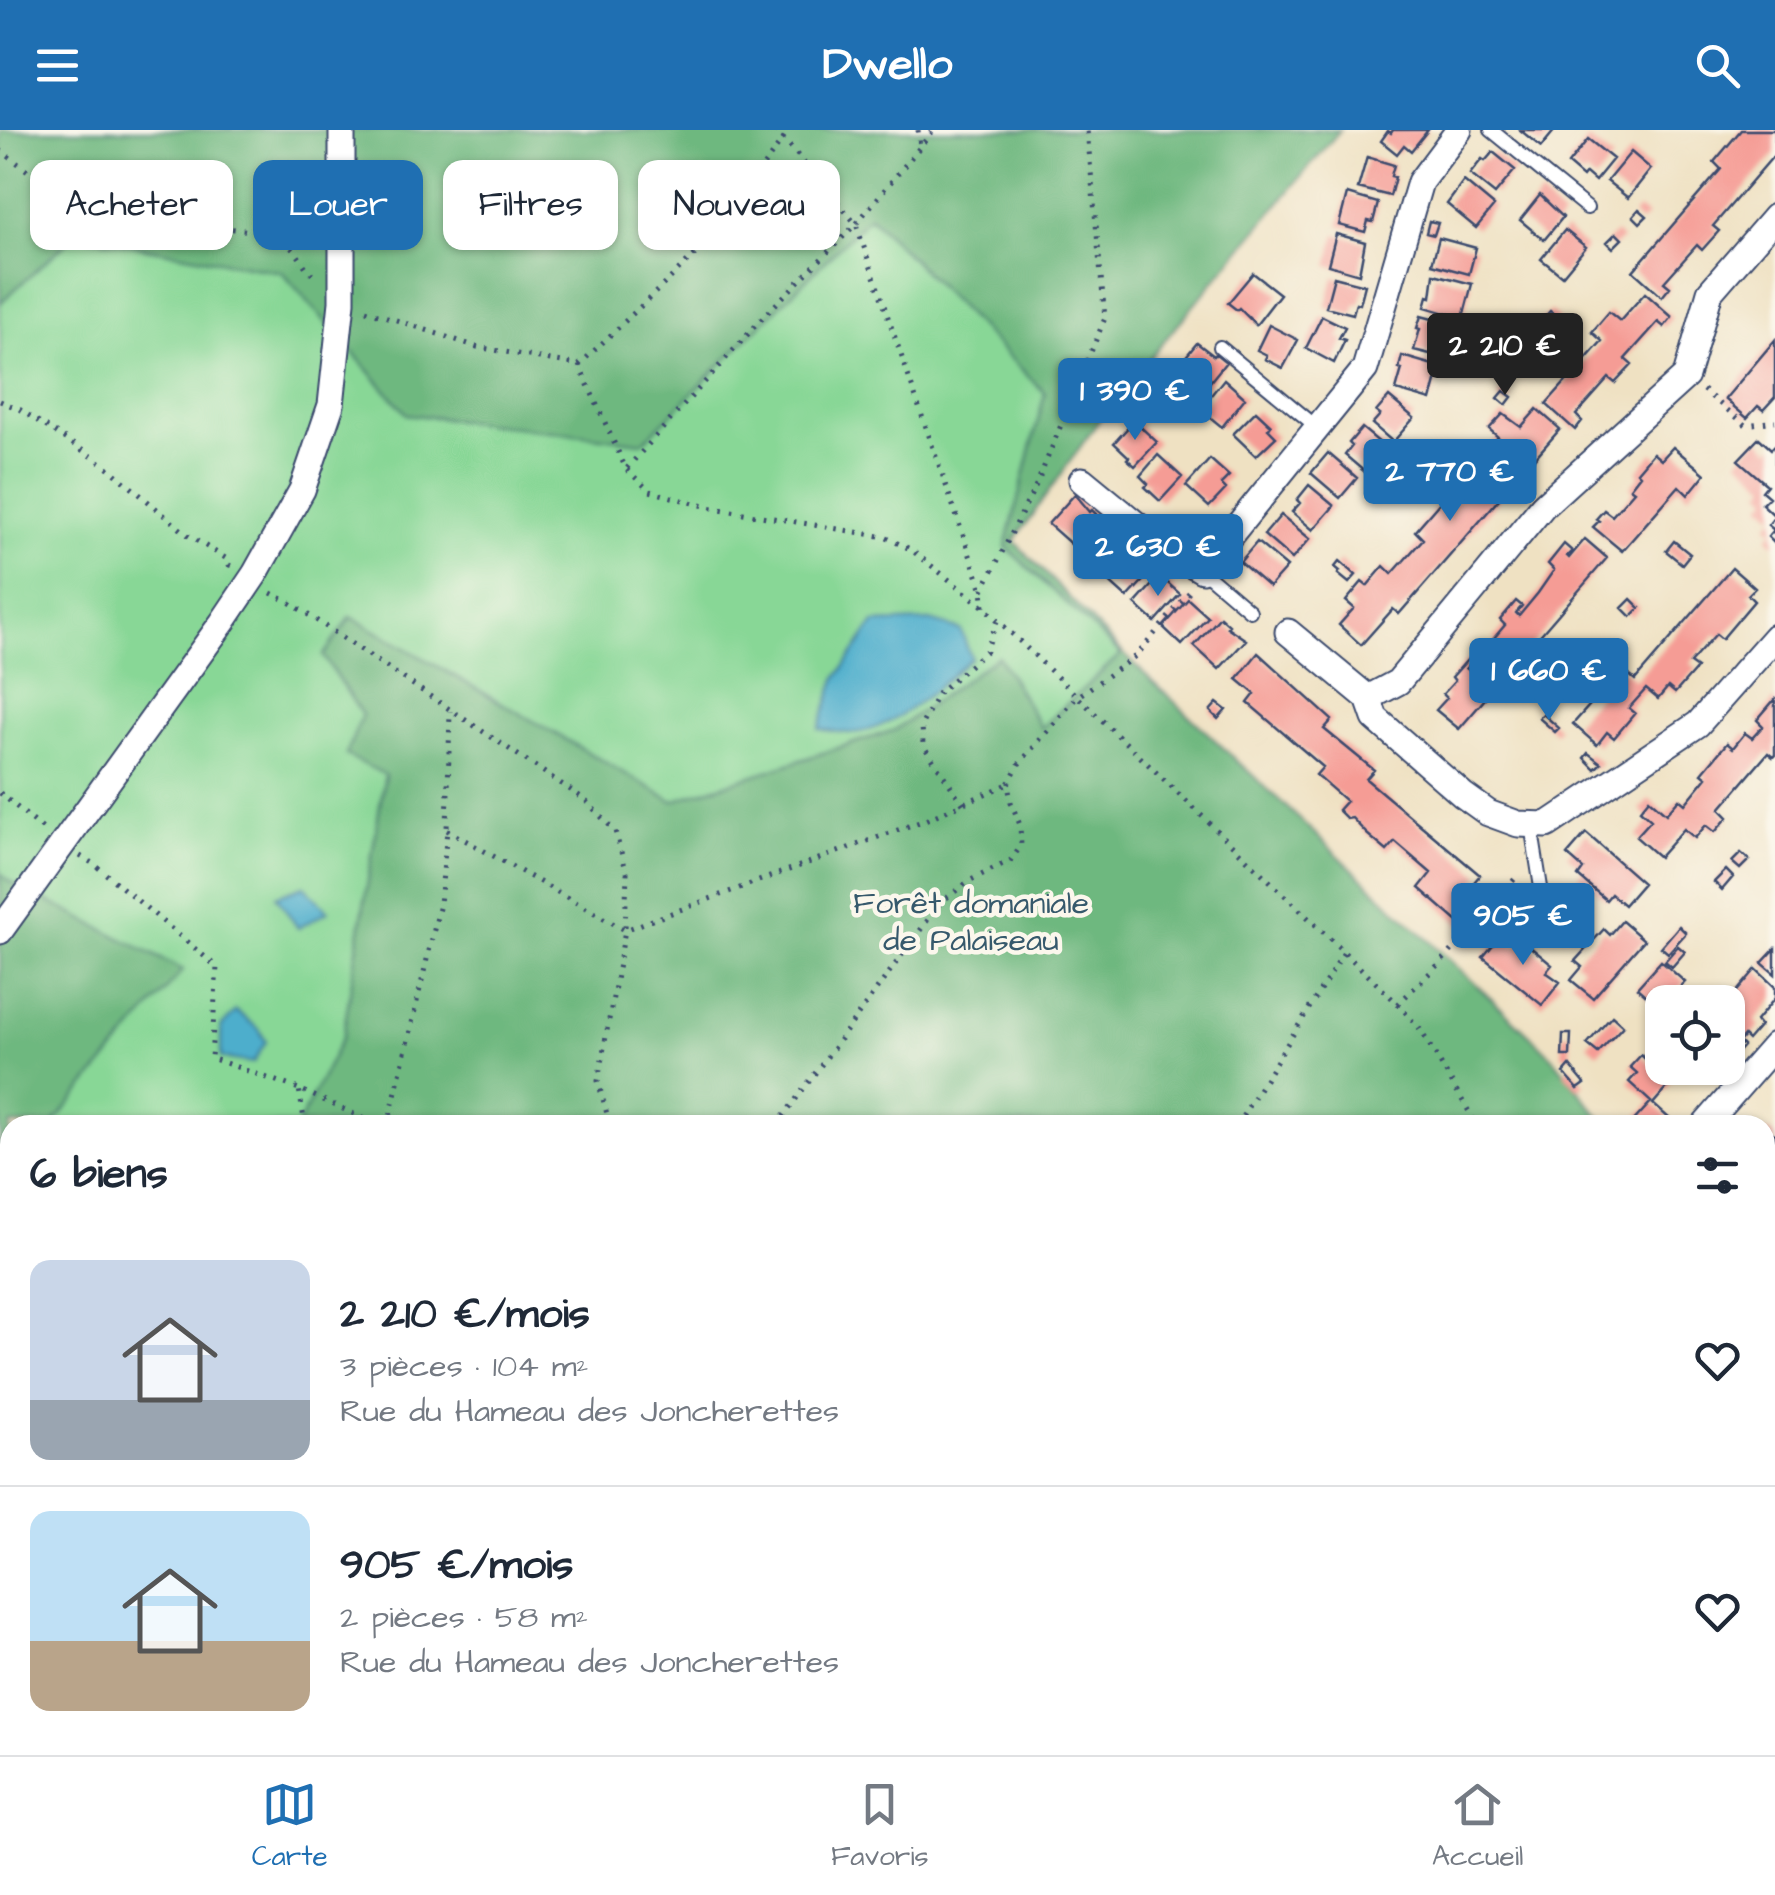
<!DOCTYPE html>
<html lang="fr">
<head>
<meta charset="utf-8">
<style>
  :root { --surface:#fff; --page:#f2f2f3; --text:#1f2937; --muted:#747a83; --line:#e0e1e3; --accent:#1f6fb2 }
  body { margin:0; font-family:"Architects Daughter",sans-serif; background:var(--page); color:var(--text); height:100vh; display:flex; flex-direction:column; font-size:38px; white-space:nowrap }
  * { box-sizing:border-box; margin:0 }
  p { font-size:32px; color:var(--muted) }
  .icon { flex:none; width:55px; height:55px; fill:none; stroke:currentColor; stroke-width:2; stroke-linecap:round; stroke-linejoin:round }
  .map { position:relative; flex:1; overflow:hidden }
  .sheet { position:absolute; left:0px; top:985px; width:1775px; height:640px; display:flex; flex-direction:column; background:var(--surface); border-radius:30px 30px 0 0; box-shadow:0 2px 8px #0004 }
  .sheet>* { flex:none }
  .guide { position:absolute; left:30px; top:30px; width:1000px; height:90px; display:flex; gap:20px }
  .controls { position:absolute; left:1645px; top:855px; display:grid; gap:20px }
  .controls a { display:grid; place-items:center; width:100px; height:100px; border-radius:20px; background:var(--surface); box-shadow:0 2px 8px #0004; font-size:50px }
  .price { position:absolute; translate:-50% -85px; padding:0 22px; border-radius:10px; background:var(--accent); color:#fff; font-size:32px; line-height:65px; filter:drop-shadow(0 2px 5px #0008) }
  .price::after { content:''; position:absolute; left:50%; top:60px; width:30px; height:22px; margin-left:-15px; background:inherit; clip-path:polygon(0 0,100% 0,50% 100%) }
  .price.current { background:#222; color:#fff }
  ul { padding:0; list-style:none }
  li { display:flex; align-items:center; gap:30px; height:250px; padding:0 30px }
  li+li { border-top:2px solid var(--line) }
  li span { display:grid; place-items:center; flex:none; width:280px; height:200px; border-radius:20px; color:#555 }
  li>.icon { margin-inline-start:auto }
  span .icon { width:120px; height:120px; fill:#fffc; stroke-width:1 }
  li b { font-size:42px }
  h2 { display:flex; justify-content:space-between; align-items:center; height:120px; padding:0 30px; font-size:42px }
  .tag { padding:0 35px; border-radius:20px; background:var(--surface); box-shadow:0 2px 8px #0004; font-size:35px; line-height:90px }
  .tag.current { background:var(--accent); color:#fff }
  header { display:flex; justify-content:space-between; align-items:center; height:130px; padding:0 30px; background:var(--accent); color:#fff; font-size:45px; font-weight:800 }
  .tab-bar { display:flex; justify-content:space-around; align-items:center; height:140px; border-top:2px solid var(--line); background:var(--surface); font-size:28px; color:var(--muted) }
  .tab-bar a { display:grid; justify-items:center; gap:5px }
  .tab-bar .current { color:var(--accent) }
  .map>svg:first-child { display:block }
  .green { fill:#88d796; stroke:#52837a; stroke-width:2.5 }
  .forest { fill:#6eb87f; stroke:#44746e; stroke-width:2.5 }
  .water { fill:#4daecc; stroke:#346e95; stroke-width:2.5 }
  .building { fill:#f59c95 }
  .lines { fill:none; stroke-linecap:round; stroke-linejoin:round }
  .lane-casing { stroke:#3b4a6d; stroke-width:16 }
  .street-casing { stroke:#3b4a6d; stroke-width:29 }
  .path { stroke:#3b4a6d; stroke-width:5; stroke-dasharray:2.5 8; stroke-linecap:butt }
  .lane { stroke:#fff; stroke-width:12 }
  .street { stroke:#fff; stroke-width:25 }
  .labels { text-anchor:middle; stroke-width:9; stroke-linejoin:round; paint-order:stroke }
  .park-label { font-size:32px; fill:#36596c; stroke:#fbf7ec }
</style>
</head>
<body>
<header><svg class="icon" aria-label="menu" viewBox="0 0 24 24"><path d="M4 6h16M4 12h16M4 18h16"/></svg>Dwello<svg class="icon" aria-label="search" viewBox="0 0 24 24"><circle cx="10" cy="10" r="6"/><path d="M15 15l6 6"/></svg></header>
<div class="map">
<svg width="1775" height="1625" viewBox="0 0 1775 1625">
  <rect width="100%" height="100%" fill="#fbf7ec"/>
  <filter id="ink" filterUnits="userSpaceOnUse"><feTurbulence type="fractalNoise" baseFrequency=".01" numOctaves="2"/><feDisplacementMap in="SourceGraphic" scale="20" xChannelSelector="R" yChannelSelector="G"/><feConvolveMatrix kernelMatrix="1 2 1 2 8 2 1 2 1" color-interpolation-filters="sRGB"/></filter>
  <filter id="wash" filterUnits="userSpaceOnUse"><feTurbulence type="fractalNoise" baseFrequency=".0048" numOctaves="4" result="noise"/><feDisplacementMap in="SourceGraphic" scale="40" xChannelSelector="R" yChannelSelector="G"/><feGaussianBlur stdDeviation="2.25" result="paint"/><feColorMatrix in="noise" values="0 0 0 0 0 0 0 0 0 0 0 0 0 0 0 0 0 1.4 0 .05"/><feComposite in="paint" operator="in"/></filter>
  <g filter="url(#wash)">
    <rect width="100%" height="100%" fill="#efe1c2"/>
    <path class="green" d="M869,86L1045,263L1006,417L1121,524L1041,598L998,526L895,600L673,671L350,487L324,526L363,585L385,644L343,907L298,995H52L182,840L10,752L0,743V173L75,105L282,142L407,284L643,312Z
      M10,1013V1333L0,1330V1014Z
      M1765,1217L1775,1231V1625H1304L1318,1615H1765Z
      M0,1533L10,1538V1615H149L164,1625H0Z"/>
    <path class="forest" d="M0,0H1340L1104,283L1014,411L1133,533L1551,925L1606,995H298L343,906L385,645L346,625L362,585L323,526L351,487L673,671L895,600L998,526L1041,598L1121,524L1006,417L1045,263L870,86L643,312L407,284L282,142L75,105L0,173Z
      M0,743L10,752L183,840L52,995H10V1013L0,1014Z
      M0,1330L10,1333V1498L0,1494Z
      M41,1615H133L147,1625H51Z
      M217,1615H1318L1304,1625H232Z"/>
    <path class="water" d="M930,491L961,500L971,528C940,555 893,602 850,603C840,603 829,600 819,599L836,549L874,493Z
      M304,756L328,781L298,798L276,766Z
      M236,881L259,899L266,912L253,933L221,928V897Z"/>
    <g id="blocks">
      <path class="building" d="M1393,0H1428L1411,21L1404,15L1397,24L1381,11L1388,1L1391,3Z
        M1520,0H1555L1541,17Z
        M1741,0H1775V24L1713,96L1719,101L1702,120L1697,115L1664,152L1670,157L1662,167L1633,141L1721,39L1714,32Z
        M1588,9L1613,29L1595,51L1586,43L1583,47L1568,34Z
        M1493,22L1515,40L1495,64L1470,44L1482,29L1485,31Z
        M1631,22L1651,39L1628,68L1607,51Z
        M1367,27L1394,35L1391,46L1395,47L1390,66L1358,58Z
        M1464,51L1494,76L1476,98L1447,74Z
        M1347,64L1378,73L1373,92L1368,91L1365,102L1339,95Z
        M1540,65L1563,87L1544,110L1520,90Z
        M1639,79L1647,86L1640,93L1633,86Z
        M1429,91L1438,93L1434,105L1426,103Z
        M1565,100L1586,117L1562,146L1541,129Z
        M1616,103L1622,109L1613,118L1607,112Z
        M1336,104L1365,112L1359,144L1328,135Z
        M1439,108L1476,118L1469,144L1432,134Z
        M1253,143L1280,164L1256,195L1239,178L1237,180L1228,173Z
        M1434,144L1472,154L1463,188L1425,177L1428,166L1431,167Z
        M1334,147L1365,155L1360,174L1356,173L1353,184L1326,177Z
        M1645,163L1672,187L1664,197L1658,192L1625,229L1632,235L1615,253L1609,248L1576,285L1582,291L1575,300L1546,274L1602,211L1592,202L1609,182L1620,191Z
        M1550,181L1559,189L1550,200L1540,192Z
        M1322,186L1345,197L1339,208L1345,210L1334,233L1306,218Z
        M1421,186L1459,196L1450,229L1414,220L1420,199L1417,198Z
        M1269,195L1298,210L1283,238L1265,229L1267,225L1257,220Z
        M1775,210V267L1763,280L1758,276L1747,288L1725,269Z
        M1197,213L1214,226L1216,224L1226,232L1201,263L1174,241Z
        M1520,216L1527,222L1517,233L1510,228Z
        M1402,226L1440,237L1431,270L1396,260L1402,239L1399,238Z
        M1224,249L1245,268L1222,297L1200,279Z
        M1504,261L1512,267L1506,275L1498,268Z
        M1389,267L1414,288L1393,312L1372,294L1380,285L1376,282Z
        M1537,279L1560,299L1399,484L1393,479L1361,515L1339,495L1354,478L1346,471L1362,452L1367,456L1384,436L1392,444L1423,409L1415,401L1448,363L1457,371L1488,335L1480,327L1498,307L1489,299L1503,284L1521,297Z
        M1256,281L1271,295L1268,299L1276,307L1256,326L1233,304Z
        M1134,291L1157,312L1135,336L1127,329L1129,327L1114,313Z
        M1362,298L1387,319L1366,343L1345,325L1352,316L1349,313Z
        M1759,308L1771,319L1775,315V414L1768,407L1774,400L1768,395L1775,386L1762,374L1769,367L1762,361L1767,355L1738,330Z
        M1673,317L1705,344L1688,365L1679,356L1622,421L1593,397L1599,391L1596,389L1604,380L1612,386L1634,361L1630,358L1640,345L1637,342L1653,323L1661,330Z
        M1328,323L1357,348L1340,368L1311,343Z
        M1158,325L1182,347L1160,371L1145,357L1148,354L1140,346Z
        M1210,329L1229,346L1221,354L1226,359L1209,377L1186,356Z
        M1309,355L1334,376L1313,400L1292,382L1300,373L1297,370Z
        M1075,364L1090,382L1092,380L1100,388L1074,417L1048,394Z
        M1281,385L1310,409L1292,429L1264,405Z
        M1104,398L1123,416L1098,444L1078,426Z
        M1585,409L1607,428L1459,599L1436,580L1447,568L1443,564L1455,551L1452,547L1468,529L1472,532L1466,538L1470,541L1497,510L1494,508L1505,495L1500,490L1516,471L1522,476L1516,483L1519,486L1538,463L1554,440L1548,434L1564,414L1572,421L1567,426L1569,428Z
        M1674,411L1690,424L1682,434L1666,421Z
        M1257,412L1287,437L1269,457L1240,432Z
        M1132,421L1152,441L1127,468L1106,449Z
        M1340,431L1356,445L1349,453L1338,444L1340,441L1335,437Z
        M1732,438L1755,458L1748,465L1754,471L1722,509L1716,504L1690,533L1697,538L1675,563L1668,557L1658,569L1646,559L1629,578L1635,583L1614,608L1607,602L1597,615L1573,594L1622,539L1635,550Z
        M1160,446L1180,464L1155,492L1135,474Z
        M1188,469L1208,487L1182,515L1163,497Z
        M1631,469L1640,478L1631,487L1622,478Z
        M1220,487L1229,495L1227,497L1246,510L1219,539L1194,516Z
        M1258,523L1332,590L1324,599L1374,640L1366,649L1480,745L1470,757L1484,768L1479,773L1484,779L1466,799L1419,758L1431,743L1395,712L1387,721L1367,704L1352,688L1347,689L1338,680L1346,671L1316,645L1323,637L1248,573L1255,564L1237,549Z
        M1573,541L1581,548L1575,559L1565,551Z
        M1775,569V625L1773,627L1768,623L1720,679L1728,687L1715,702L1706,695L1695,708L1684,699L1659,727L1636,707L1651,690L1640,680L1649,669L1666,684L1679,669L1685,674L1707,647L1702,643L1727,613L1733,618L1745,603L1752,608L1763,596L1757,590Z
        M1217,573L1226,580L1218,589L1210,581Z
        M1543,584L1559,598L1555,602L1539,588Z
        M1588,623L1601,633L1595,639L1584,628Z
        M1586,703L1643,753L1624,775L1611,764L1606,770L1578,746L1583,739L1567,725Z
        M1741,723L1749,730L1740,739L1732,732Z
        M1726,740L1733,747L1722,760L1714,752Z
        M1622,791L1644,810L1593,868L1571,850L1582,837L1575,831L1604,799L1610,805Z
        M1679,796L1686,803L1668,823L1661,817Z
        M1502,804L1517,817L1522,810L1552,835L1546,842L1560,852L1542,875L1483,827Z
        M1678,816L1685,822L1672,837L1665,831Z
        M1775,819V844L1762,833Z
        M1661,831L1685,852L1666,872H1662L1661,879L1637,858Z
        M1756,839L1775,857V868L1756,891L1760,896L1748,910L1744,906L1739,912L1743,916L1728,933V872Z
        M1612,886L1623,896L1598,923L1587,914Z
        M1563,904H1571L1570,926H1562Z
        M1662,912V932L1653,923Z
        M1641,925L1671,953L1653,974L1671,990L1667,995H1630L1651,972L1629,952L1637,943L1630,937Z
        M1570,936L1585,954L1578,959L1564,943Z
        M1768,1001L1775,1004V1030L1765,1025V1002Z
        M1765,1057H1774L1775,1068L1765,1070Z
        M1775,1084V1134L1766,1125L1774,1116L1767,1108L1765,1109V1089Z"/>
    </g>
  </g>
  <g filter="url(#ink)">
    <use href="#blocks" fill-opacity="0" stroke="#3b4a6d" stroke-width="2.5"/>
    <g class="lines">
      <g class="lane-casing">
        <path id="lane" d="M1491,0L1587,78
          M1220,217L1318,298
          M1202,440L1250,481
          M1531,695L1543,770L1575,801"/>
      </g>
      <g class="street-casing">
        <path id="street" d="M1082,350L1165,418L1202,440L1365,239L1420,52L1459,0
          M1288,502L1368,568L1398,552L1543,376L1686,246L1710,162L1775,87
          M1368,568L1375,588L1463,665L1488,683L1518,694L1547,695L1698,594L1775,507
          M0,801L222,493L255,444L302,360L331,275L342,172V0
          M1705,995L1775,915
          M0,1513L10,1517
          M176,1615L190,1625"/>
      </g>
      <path class="path" d="M776,0L856,94L982,460L984,477
        M918,0L920,17
        M0,20L64,68L101,83L259,102C273,107 286,111 296,123C304,132 306,141 317,148
        M366,180L477,217L579,235L626,339L650,361L708,377L885,407L910,419L984,477L1398,874L1420,899L1477,995
        M579,235L701,119L784,8
        M1703,260L1746,295L1775,291
        M0,271L19,279L105,335L189,406L227,429L229,435L232,436
        M627,338L768,182L856,94L934,0
        M983,460L1038,351L1105,188L1087,0
        M271,463L289,472L584,669L615,701L627,743L625,800L598,951L610,995
        M0,663L43,699
        M963,674L923,615L922,594L939,562L986,521L997,491
        M447,700L625,800L925,690L1008,654
        M80,726L94,734L217,837L211,928L299,959
        M1398,874L1449,824L1519,744
        M305,995L299,959L378,995
        M388,995L440,774L447,700L450,581
        M777,995L941,772L971,750L1011,730L1021,716L1020,695L1011,672L1008,654L1019,634L1077,567L1137,525L1191,460
        M1237,995L1344,822
        M1765,1275L1775,1288
        M1765,1343L1775,1359
        M0,1372L10,1373
        M1765,1570L1775,1556
        M414,1615L424,1625
        M1213,1615L1216,1625
        M818,1625L819,1615
        M833,1625L849,1615
        M1061,1625L1074,1615
        M1724,1625L1732,1615"/>
      <use href="#lane" class="lane"/>
      <use href="#street" class="street"/>
    </g>
  </g>
  <g class="labels">
    <g class="park-label">
      <text x="971" y="783">Forêt domaniale<tspan x="971" dy="37">de Palaiseau</tspan></text>
    </g>
  </g>
</svg>
<div class="controls">
<a><svg class="icon" aria-label="locate" viewBox="0 0 24 24"><circle cx="12" cy="12" r="6"/><path d="M12 2v4M12 18v4M2 12h4M18 12h4"/></svg></a>
</div>
<b class="price current" style="left:1505px;top:268px">2 210 €</b>
<b class="price" style="left:1135px;top:313px">1 390 €</b>
<b class="price" style="left:1450px;top:394px">2 770 €</b>
<b class="price" style="left:1158px;top:469px">2 630 €</b>
<b class="price" style="left:1549px;top:593px">1 660 €</b>
<b class="price" style="left:1523px;top:838px">905 €</b>
<div class="guide">
<a class="tag">Acheter</a>
<a class="tag current">Louer</a>
<a class="tag">Filtres</a>
<a class="tag">Nouveau</a>
</div>
<section class="sheet">
<h2>6 biens<svg class="icon" aria-label="filters" viewBox="0 0 24 24"><path d="M4 7h16M4 17h16"/><circle cx="9" cy="7" r="2"/><circle cx="15" cy="17" r="2"/></svg></h2>
<ul>
<li><span style="background:linear-gradient(#c9d6e8 70%,#9aa5b1 0)"><svg class="icon" aria-label="home" viewBox="0 0 24 24"><path d="M3 11l9-7 9 7M6 9v11h12V9"/></svg></span><div><b>2 210 €/mois</b><p>3 pièces · 104 m²</p><p>Rue du Hameau des Joncherettes</p></div><svg class="icon" aria-label="heart" viewBox="0 0 24 24"><path d="M12 20l-8-8c-3-5 5-10 8-4 3-6 11-1 8 4z"/></svg></li>
<li><span style="background:linear-gradient(#bfe0f5 65%,#b9a48a 0)"><svg class="icon" aria-label="home" viewBox="0 0 24 24"><path d="M3 11l9-7 9 7M6 9v11h12V9"/></svg></span><div><b>905 €/mois</b><p>2 pièces · 58 m²</p><p>Rue du Hameau des Joncherettes</p></div><svg class="icon" aria-label="heart" viewBox="0 0 24 24"><path d="M12 20l-8-8c-3-5 5-10 8-4 3-6 11-1 8 4z"/></svg></li>
</ul>
</section>
</div>
<nav class="tab-bar">
<a class="current"><svg class="icon" aria-label="map" viewBox="0 0 24 24"><path d="M3 6l6-2 6 2 6-2v14l-6 2-6-2-6 2zM9 4v14M15 6v14"/></svg>Carte</a>
<a><svg class="icon" aria-label="saved" viewBox="0 0 24 24"><path d="M7 4h10v16l-5-4-5 4z"/></svg>Favoris</a>
<a><svg class="icon" aria-label="home" viewBox="0 0 24 24"><path d="M3 11l9-7 9 7M6 9v11h12V9"/></svg>Accueil</a>
</nav>
</body>
</html>
